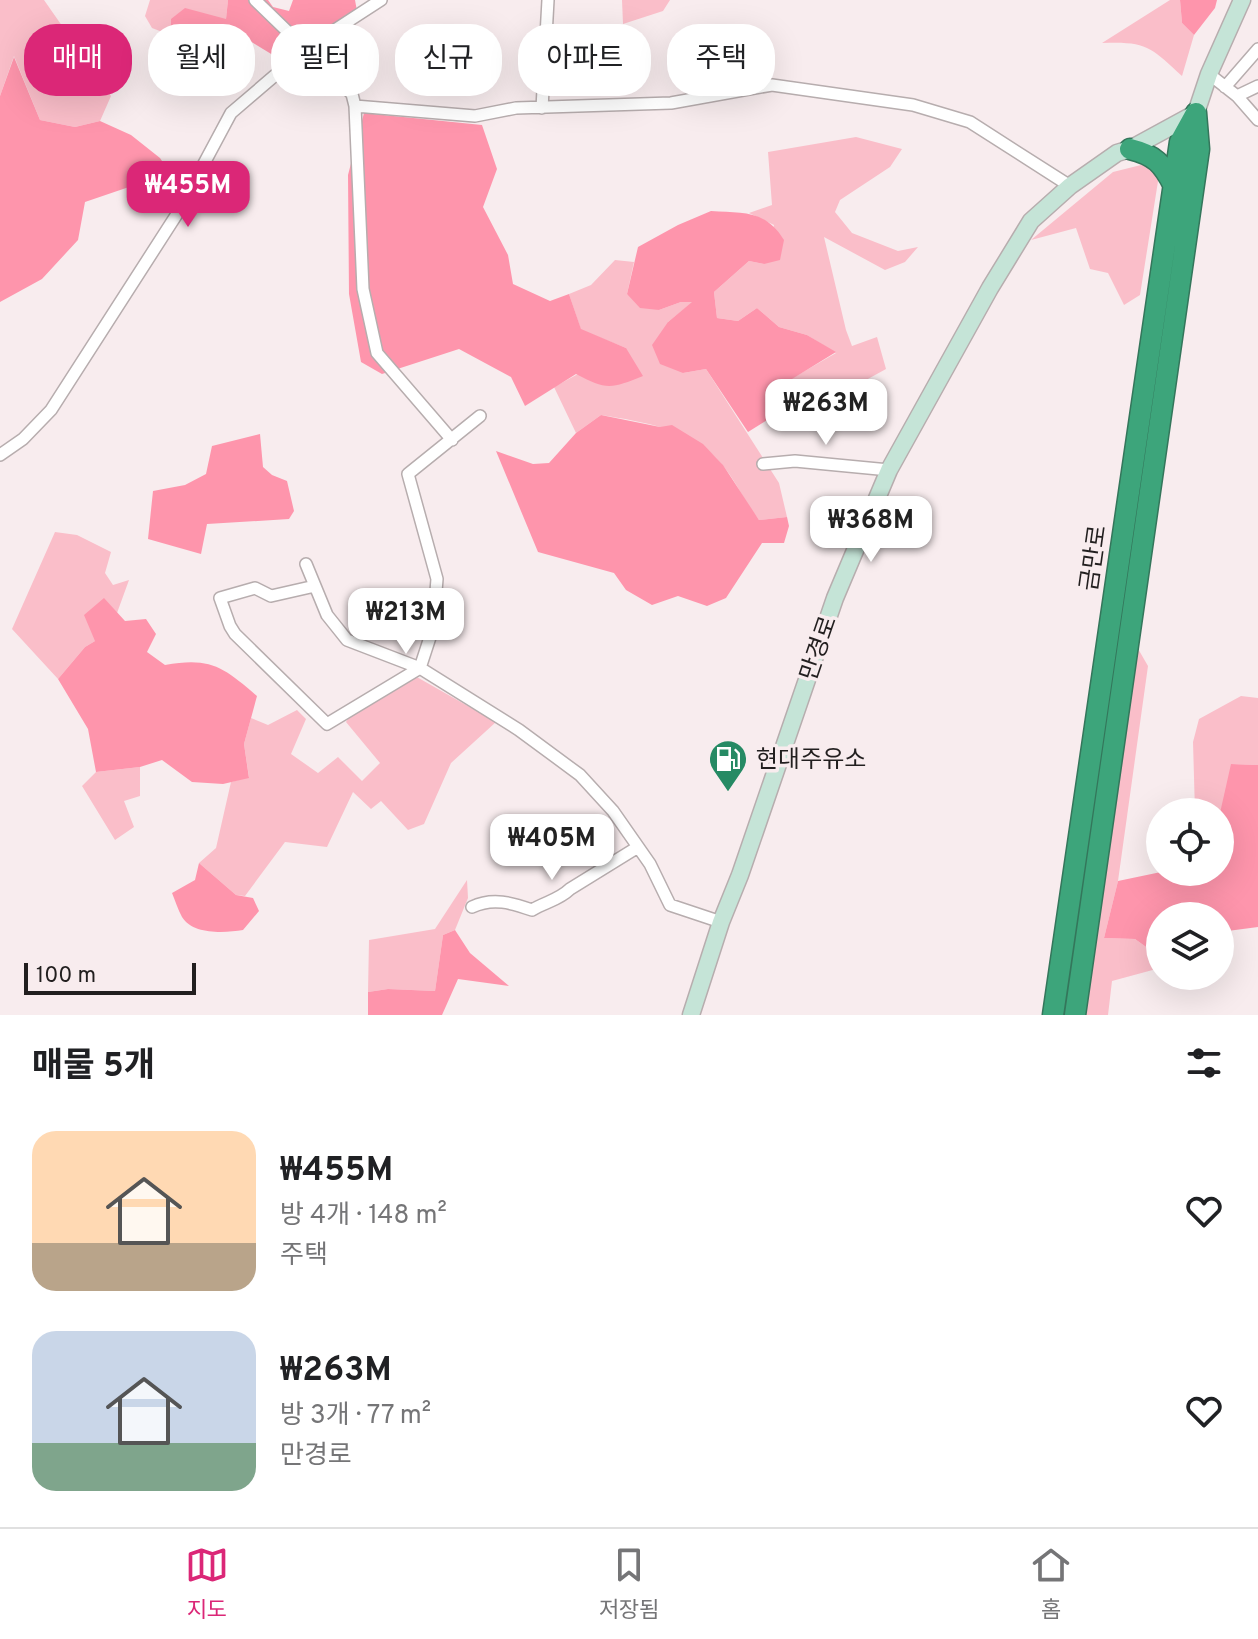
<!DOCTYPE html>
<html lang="ko">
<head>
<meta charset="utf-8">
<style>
  :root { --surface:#fff; --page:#f2f2f2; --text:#202124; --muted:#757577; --line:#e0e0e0; --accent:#db2777 }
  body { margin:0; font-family:Overpass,"Noto Sans KR",sans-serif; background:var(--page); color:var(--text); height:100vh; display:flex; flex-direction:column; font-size:30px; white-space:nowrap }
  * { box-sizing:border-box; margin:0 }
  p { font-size:26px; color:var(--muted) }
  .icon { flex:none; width:44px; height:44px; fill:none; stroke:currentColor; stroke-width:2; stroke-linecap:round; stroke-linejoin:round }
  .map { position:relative; height:1015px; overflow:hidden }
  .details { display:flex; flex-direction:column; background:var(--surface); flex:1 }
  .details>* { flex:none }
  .guide { position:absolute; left:24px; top:24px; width:800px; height:72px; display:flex; gap:16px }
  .fabs { position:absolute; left:1146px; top:798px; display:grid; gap:16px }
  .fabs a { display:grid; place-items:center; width:88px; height:88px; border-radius:50%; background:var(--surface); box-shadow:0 8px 32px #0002; font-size:40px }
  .scale { position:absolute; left:24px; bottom:20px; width:172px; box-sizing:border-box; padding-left:8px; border:4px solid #221f1f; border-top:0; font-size:22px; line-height:28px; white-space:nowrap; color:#221f1f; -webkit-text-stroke:6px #f8ecee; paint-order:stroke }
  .price { position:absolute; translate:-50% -68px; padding:0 18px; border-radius:16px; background:#fff; color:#222; font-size:26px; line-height:52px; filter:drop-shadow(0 2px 4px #0008) }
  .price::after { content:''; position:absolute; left:50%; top:48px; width:24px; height:18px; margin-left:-12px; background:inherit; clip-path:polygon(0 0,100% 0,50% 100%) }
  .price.on { background:var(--accent); color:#fff }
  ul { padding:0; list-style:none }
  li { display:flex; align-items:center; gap:24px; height:200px; padding:0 32px }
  li span { display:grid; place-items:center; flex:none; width:224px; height:160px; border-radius:24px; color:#555 }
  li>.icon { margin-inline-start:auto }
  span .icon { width:96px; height:96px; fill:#fffc; stroke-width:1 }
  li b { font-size:34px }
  h2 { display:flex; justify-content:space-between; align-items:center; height:96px; padding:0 32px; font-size:34px }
  .pill { padding:0 28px; border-radius:32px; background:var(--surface); box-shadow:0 8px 32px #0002; font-size:28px; line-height:72px }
  .pill.on { background:var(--accent); color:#fff }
  .tabs { display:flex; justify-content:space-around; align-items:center; height:112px; border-top:2px solid var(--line); background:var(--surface); font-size:22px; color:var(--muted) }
  .tabs a { display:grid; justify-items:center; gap:4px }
  .tabs .on { color:var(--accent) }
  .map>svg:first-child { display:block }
  .green { fill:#fabec9 }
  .forest { fill:#fe95ac }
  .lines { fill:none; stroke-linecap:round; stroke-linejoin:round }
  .street-casing { stroke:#b7adae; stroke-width:14 }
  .secondary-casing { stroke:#b7adae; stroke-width:19 }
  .highway-casing { stroke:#34765b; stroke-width:23 }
  .street { stroke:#fff; stroke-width:11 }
  .secondary { stroke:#c5e4d7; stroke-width:16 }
  .highway { stroke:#3da57b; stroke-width:20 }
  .labels { text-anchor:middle; stroke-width:7; stroke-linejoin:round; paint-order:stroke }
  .street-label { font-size:24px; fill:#221f1f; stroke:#f8ecee }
  .poi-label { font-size:24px; fill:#221f1f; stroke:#f8ecee; text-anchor:start }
</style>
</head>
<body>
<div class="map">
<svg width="1258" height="1015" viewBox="0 0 1258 1015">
  <rect width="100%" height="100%" fill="#f8ecee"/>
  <path class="green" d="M0,0H44L111,96L100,121L75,127L40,120L14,56L0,96Z
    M150,0H228L226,19H171L170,35L152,28L145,16Z
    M622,0H670L663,11L623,24Z
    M1170,0H1180L1182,23L1194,35L1182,76C1151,47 1146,41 1102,43Z
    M856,137L902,149L890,167L840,200L835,212L852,233L898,251L918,247L905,262L885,270L824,237L846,330L852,346L877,337L886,369L846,391L780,412L791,379L836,353L807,335L779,327L757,308L738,321L717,318L714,292L749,261L764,264L774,225L749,213L772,205L768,152Z
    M1145,164L1159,175L1140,295L1124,305L1108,273L1090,269L1076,228L1031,240L1113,172Z
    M615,260L634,262L627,294L659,310L681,302H693L668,322L683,373L706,369L779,483L787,517L759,520C745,502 735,480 721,463C693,429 643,422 601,415L576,433L554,387L626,348L581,330L569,294L591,285Z
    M55,532L77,535L111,552L105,573L113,585L129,580L117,613L104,599L95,641L85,647L58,679L12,629Z
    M1137,647L1148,666L1118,881L1104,938L1135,939L1160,957V968L1112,981L1108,1015H1083Z
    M415,676L496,722L451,763L424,824L408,830L381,801L371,809L353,792L327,847L285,842L245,896L236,895L199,863L216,848L231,782L249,777L244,744L251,718L268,725L297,710L306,719L291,754L318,773L338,757L362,781L380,763L346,722L349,717Z
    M1241,696L1258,698V765L1232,764L1222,811L1220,813L1195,812L1193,742L1199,719Z
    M140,767V796L124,801L134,827L115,840L82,786L96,772Z
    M467,880L468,898L455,930L443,935L435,991L388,989L368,992L369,940L435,929Z"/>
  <path class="forest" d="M228,0H268L273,7L289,11L293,0H355L357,11L281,60L250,41L230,53L192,51L170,35L171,19L185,8L226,19Z
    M1180,0H1217L1215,8L1194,35L1182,23Z
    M14,57L40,120L75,127L100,121L131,135L160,158L170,173L85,202L78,240L42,279L0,302V96Z
    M364,113L482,125L497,169L483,207L508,255L513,284L550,301L569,294L581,329L626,348L643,376C611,389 606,390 576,374L525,406L511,377L459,349L382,374L361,362L349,294L348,175Z
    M711,211C743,213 766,210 784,240L780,260L764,264L749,261L714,292L717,318L738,321L757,308L779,327L807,335L836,352L792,379L780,412L748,432L706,369L683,373L660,364L652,345L668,322L692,302H681L659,310L640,308L627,294L638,247L678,225Z
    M601,415L660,427L672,425L703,444L723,465L759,520L787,517L789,526L784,543H762L726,598L707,606L678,596L652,605L626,590L614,573L538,552L496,451L533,464L549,463L576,433Z
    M260,434L263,467L272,475L287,481L294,511L289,519L207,524L201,554L148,539L153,491L185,485L206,474L212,446Z
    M104,598L125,621L146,619L156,634L147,652L165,665C211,657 223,667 257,696L244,744L249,778L223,784L192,782L162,760L140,767L96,772L88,729L58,679L85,647L95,641L84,615Z
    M1231,764L1258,765V927L1220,932V916H1160V957L1135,939L1104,938L1118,881L1161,872H1220V813Z
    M199,863L236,895L253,898L259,911L243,930C225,933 193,935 182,917C178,910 175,900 172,893L195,880Z
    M455,930L470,953L509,986L458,979L442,1015H368V992L388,989L435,991L443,935Z"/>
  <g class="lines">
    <g class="street-casing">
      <path id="street" d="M255,0L352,94L355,106L475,116L516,108L671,103L772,85L913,105L970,122L1070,186
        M1209,74L1237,96L1258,120
        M1225,87L1258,49
        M1237,96L1258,86
        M355,106L363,289L377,353L452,440
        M542,108L548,0
        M0,455L23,439L51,410L177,214L231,113L307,48L381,0
        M763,464L795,461L889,470
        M306,564L327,615L347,640L420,668L519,730L580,775L613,811L650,864L670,905L721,922
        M315,586L271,596L255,588L220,598L230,626L235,634L327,724L420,668L433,628L437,579L408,474L480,416
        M472,907C493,897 512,903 532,910C545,902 559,900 570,889L638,847"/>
    </g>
    <g class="secondary-casing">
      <path id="secondary" d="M691,1015L721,922L740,875L835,598L889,470L990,288L1031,221L1070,186L1117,153L1130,149L1196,113L1209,74L1242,0"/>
    </g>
    <g class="highway-casing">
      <path id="highway" d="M1130,149C1155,155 1163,164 1174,186
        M1053,1015L1180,142L1196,113
        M1075,1015L1199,149L1196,113"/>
    </g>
    <use href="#street" class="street"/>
    <use href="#secondary" class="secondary"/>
    <use href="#highway" class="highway"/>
  </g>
  <defs>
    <g id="fuel-pin" transform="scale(2)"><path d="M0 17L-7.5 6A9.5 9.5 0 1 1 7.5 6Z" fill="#268a64" stroke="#f8ecee"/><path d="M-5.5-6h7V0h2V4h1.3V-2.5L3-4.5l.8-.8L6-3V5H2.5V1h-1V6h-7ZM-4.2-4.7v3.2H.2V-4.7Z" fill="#fff"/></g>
  </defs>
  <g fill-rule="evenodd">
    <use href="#fuel-pin" x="728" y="759"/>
  </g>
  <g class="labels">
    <g class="street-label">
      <text transform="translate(1093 558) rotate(-82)" y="8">금만로</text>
      <text transform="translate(818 648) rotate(-71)" y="8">만경로</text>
    </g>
    <g class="poi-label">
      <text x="756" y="767">현대주유소</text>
    </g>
  </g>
</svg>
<div class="fabs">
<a><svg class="icon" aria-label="locate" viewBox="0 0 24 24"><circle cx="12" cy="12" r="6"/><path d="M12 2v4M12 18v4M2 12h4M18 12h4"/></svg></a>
<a><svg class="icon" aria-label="layers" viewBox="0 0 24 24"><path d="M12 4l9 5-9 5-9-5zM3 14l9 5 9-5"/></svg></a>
</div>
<div class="scale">100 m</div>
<b class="price on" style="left:188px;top:229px">₩455M</b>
<b class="price" style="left:826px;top:447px">₩263M</b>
<b class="price" style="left:871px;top:564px">₩368M</b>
<b class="price" style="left:406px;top:656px">₩213M</b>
<b class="price" style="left:552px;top:882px">₩405M</b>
<div class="guide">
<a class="pill on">매매</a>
<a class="pill">월세</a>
<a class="pill">필터</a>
<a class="pill">신규</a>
<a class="pill">아파트</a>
<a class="pill">주택</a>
</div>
</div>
<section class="details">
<h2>매물 5개<svg class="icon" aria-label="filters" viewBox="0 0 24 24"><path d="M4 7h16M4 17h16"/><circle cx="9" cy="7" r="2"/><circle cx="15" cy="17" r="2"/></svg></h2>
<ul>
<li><span style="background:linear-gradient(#ffd9b3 70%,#b9a48a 0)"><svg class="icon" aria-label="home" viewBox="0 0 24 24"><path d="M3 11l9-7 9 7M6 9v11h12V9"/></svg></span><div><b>₩455M</b><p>방 4개 · 148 m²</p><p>주택</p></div><svg class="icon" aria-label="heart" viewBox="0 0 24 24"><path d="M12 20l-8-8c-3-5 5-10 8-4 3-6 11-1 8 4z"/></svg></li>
<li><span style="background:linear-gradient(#c9d6e8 70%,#7fa58c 0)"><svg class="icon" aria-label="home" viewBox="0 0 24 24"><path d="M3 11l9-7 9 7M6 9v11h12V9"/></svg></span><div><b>₩263M</b><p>방 3개 · 77 m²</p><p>만경로</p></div><svg class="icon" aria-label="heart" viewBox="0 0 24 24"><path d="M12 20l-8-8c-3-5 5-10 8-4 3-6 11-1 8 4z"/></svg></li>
</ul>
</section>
<nav class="tabs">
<a class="on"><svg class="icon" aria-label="map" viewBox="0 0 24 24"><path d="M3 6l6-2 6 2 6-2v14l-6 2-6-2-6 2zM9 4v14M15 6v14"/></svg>지도</a>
<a><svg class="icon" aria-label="saved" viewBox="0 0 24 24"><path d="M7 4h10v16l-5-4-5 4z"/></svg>저장됨</a>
<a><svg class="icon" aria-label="home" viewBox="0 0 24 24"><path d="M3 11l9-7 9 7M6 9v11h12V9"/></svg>홈</a>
</nav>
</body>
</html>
